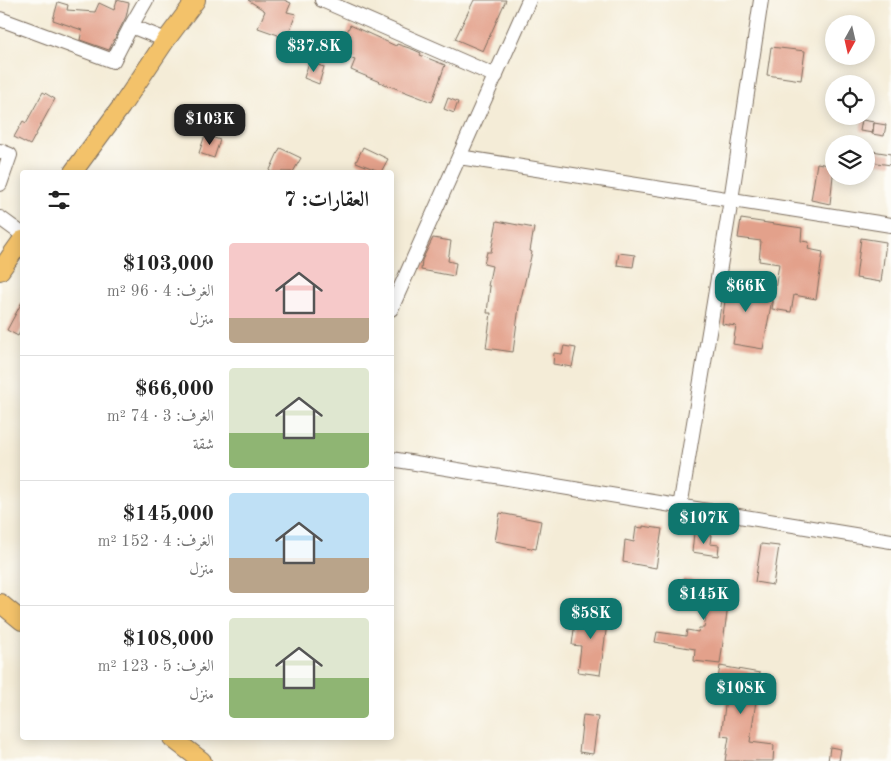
<!DOCTYPE html>
<html lang="ar">
<head>
<meta charset="utf-8">
<style>
  :root { --surface:#fff; --page:#f6f6f6; --text:#222; --muted:#767676; --line:#e0e0e0; --accent:#0f766e }
  body { margin:0; font-family:"Old Standard TT",Amiri,serif; background:var(--page); color:var(--text); direction:rtl; height:100vh; display:flex; flex-direction:column; font-size:19px; white-space:nowrap }
  * { box-sizing:border-box; margin:0 }
  p { font-size:16px; color:var(--muted) }
  .icon { flex:none; width:28px; height:28px; fill:none; stroke:currentColor; stroke-width:2; stroke-linecap:round; stroke-linejoin:round }
  .map { position:relative; flex:1; overflow:hidden; direction:ltr }
  .sheet { position:absolute; left:20px; top:170px; width:374px; height:570px; display:flex; flex-direction:column; background:var(--surface); border-radius:5px; box-shadow:0 2px 12px #0003; direction:rtl }
  .sheet>* { flex:none }
  .needle { width:32px; rotate:188deg }
  .fabs { position:absolute; left:825px; top:15px; display:grid; gap:10px }
  .fabs a { display:grid; place-items:center; width:50px; height:50px; border-radius:50%; background:var(--surface); box-shadow:0 2px 12px #0003; font-size:25px }
  .price { position:absolute; translate:-50% -42px; padding:0 11px; border-radius:10px; background:var(--accent); color:#fff; font-size:16px; line-height:32px; filter:drop-shadow(0 1px 2px #0008) }
  .price::after { content:''; position:absolute; left:50%; top:30px; width:15px; height:11px; margin-left:-8px; background:inherit; clip-path:polygon(0 0,100% 0,50% 100%) }
  .price.on { background:#222; color:#fff }
  ul { padding:0; list-style:none }
  li { display:flex; align-items:center; gap:15px; height:125px; padding:0 25px }
  li+li { border-top:1px solid var(--line) }
  li span { display:grid; place-items:center; flex:none; width:140px; height:100px; border-radius:5px; color:#555 }
  li>.icon { margin-inline-start:auto }
  span .icon { width:60px; height:60px; fill:#fffc; stroke-width:1 }
  li b { font-size:21px }
  h2 { display:flex; justify-content:space-between; align-items:center; height:60px; padding:0 25px; font-size:21px }
  .map>svg:first-child { display:block }
  .building { fill:#e3a18b }
  .lines { fill:none; stroke-linecap:round; stroke-linejoin:round }
  .minor-casing { stroke:#7c6e5f; stroke-width:16 }
  .major-casing { stroke:#7c6e5f; stroke-width:20 }
  .minor { stroke:#fff; stroke-width:14 }
  .major { stroke:#f3c26a; stroke-width:18 }
</style>
</head>
<body>
<div class="map">
<svg width="891" height="761" viewBox="0 0 891 761">
  <rect width="100%" height="100%" fill="#fdfcf7"/>
  <filter id="ink" filterUnits="userSpaceOnUse"><feTurbulence type="fractalNoise" baseFrequency=".02" numOctaves="2"/><feDisplacementMap in="SourceGraphic" scale="10" xChannelSelector="R" yChannelSelector="G"/><feConvolveMatrix kernelMatrix="1 2 1 2 8 2 1 2 1" color-interpolation-filters="sRGB"/></filter>
  <filter id="wash" filterUnits="userSpaceOnUse"><feTurbulence type="fractalNoise" baseFrequency=".0096" numOctaves="4" result="noise"/><feDisplacementMap in="SourceGraphic" scale="20" xChannelSelector="R" yChannelSelector="G"/><feGaussianBlur stdDeviation="1.12" result="paint"/><feColorMatrix in="noise" values="0 0 0 0 0 0 0 0 0 0 0 0 0 0 0 0 0 1.4 0 .05"/><feComposite in="paint" operator="in"/></filter>
  <g filter="url(#wash)">
    <rect width="100%" height="100%" fill="#f4ecd7"/>
    <g id="blocks">
      <path class="building" d="M117,0L129,3L126,17L109,50L80,40L82,30L53,20L58,2L68,5L67,10L95,12L99,3L114,10Z
        M248,0H284L291,3L287,12L296,14L281,53L278,35L258,28L265,11Z
        M474,0H506L483,51L455,39Z
        M350,25L396,46L397,44L412,49L421,53L420,55L445,65L432,102L387,85L351,70L355,60L331,51L336,37L344,40Z
        M771,47L805,51L801,80L767,75Z
        M309,62L324,67L319,84L304,78Z
        M43,92L55,99L30,145L14,137L23,121L26,123Z
        M448,98L458,102L454,113L444,109Z
        M862,120L874,122L873,133L860,131Z
        M874,123L886,125L884,136L872,134Z
        M205,135L220,140L214,158L199,153Z
        M363,147L388,159L381,172L356,162Z
        M280,148L301,158L293,172H269Z
        M872,151L891,154V165L870,162Z
        M817,163L834,166L830,204L811,200Z
        M741,219L802,228L801,241L809,242L808,249L823,252L816,299L794,295L791,312L772,309L779,264L759,261L761,241L738,238Z
        M497,221L534,228L530,251L532,252L519,307L513,352L486,348L491,313H487L490,286H488L492,266L484,264L487,252H491Z
        M433,238L451,241L448,261L456,263L454,276L421,270L422,260Z
        M861,238L886,242L881,282L856,278Z
        M619,253L635,255L633,267L617,265Z
        M728,276L753,280L751,296L772,299L763,349L733,344L736,326L722,324Z
        M22,302V328L18,336L7,330Z
        M564,346L576,348L572,367L553,364L554,353L562,354Z
        M500,513L541,521L536,549L495,541Z
        M643,526L662,529L656,568L623,562L625,540L634,542L636,527L643,528Z
        M694,533L711,535L710,544L719,545L718,556L692,552Z
        M761,544L779,546L773,585L755,582Z
        M683,578L731,584L720,664L694,661L695,649L655,642L657,632L686,636L687,630L698,632L699,628H704L708,604L684,602L685,593H681Z
        M593,607L609,609L600,675L578,672L581,646L572,645L576,614L591,615Z
        M720,666L760,673L750,742L774,745L773,761H725L729,737L721,736L726,699L715,698Z
        M583,715L598,717L593,754L579,752Z
        M830,747L841,749L839,761H828Z"/>
    </g>
  </g>
  <g filter="url(#ink)">
    <use href="#blocks" fill-opacity="0" stroke="#7c6e5f" stroke-width="1"/>
    <g class="lines">
      <g class="minor-casing">
        <path id="minor" d="M146,0L131,26L166,40
          M322,0L496,76
          M0,19L113,61L131,26
          M0,151L10,155L0,184
          M459,157L891,225
          M0,218L22,234
          M391,309L529,0
          M391,459L891,541
          M680,507L731,200L761,0"/>
      </g>
      <g class="major-casing">
        <path id="major" d="M73,172L121,107L166,40L196,0
          M0,271L22,240
          M0,603L22,621
          M172,738L202,761"/>
      </g>
      <use href="#minor" class="minor"/>
      <use href="#major" class="major"/>
    </g>
  </g>
</svg>
<div class="fabs">
<a><svg class="needle" viewBox="-14 -14 28 28"><path d="M0-13l5 13h-10z" fill="#e53935"/><path d="M0 13l5-13h-10z" fill="#767676"/></svg></a>
<a><svg class="icon" aria-label="locate" viewBox="0 0 24 24"><circle cx="12" cy="12" r="6"/><path d="M12 2v4M12 18v4M2 12h4M18 12h4"/></svg></a>
<a><svg class="icon" aria-label="layers" viewBox="0 0 24 24"><path d="M12 4l9 5-9 5-9-5zM3 14l9 5 9-5"/></svg></a>
</div>
<b class="price" style="left:314px;top:73px">$37.8K</b>
<b class="price on" style="left:210px;top:146px">$103K</b>
<b class="price" style="left:746px;top:313px">$66K</b>
<b class="price" style="left:704px;top:545px">$107K</b>
<b class="price" style="left:704px;top:621px">$145K</b>
<b class="price" style="left:591px;top:640px">$58K</b>
<b class="price" style="left:741px;top:715px">$108K</b>
<section class="sheet">
<h2>العقارات: 7<svg class="icon" aria-label="filters" viewBox="0 0 24 24"><path d="M4 7h16M4 17h16"/><circle cx="9" cy="7" r="2"/><circle cx="15" cy="17" r="2"/></svg></h2>
<ul>
<li><span style="background:linear-gradient(#f6c9c9 75%,#b9a48a 0)"><svg class="icon" aria-label="home" viewBox="0 0 24 24"><path d="M3 11l9-7 9 7M6 9v11h12V9"/></svg></span><div><b>$103,000</b><p>الغرف: 4 · 96 m²</p><p>منزل</p></div></li>
<li><span style="background:linear-gradient(#dfe7d0 65%,#8fb573 0)"><svg class="icon" aria-label="home" viewBox="0 0 24 24"><path d="M3 11l9-7 9 7M6 9v11h12V9"/></svg></span><div><b>$66,000</b><p>الغرف: 3 · 74 m²</p><p>شقة</p></div></li>
<li><span style="background:linear-gradient(#bfe0f5 65%,#b9a48a 0)"><svg class="icon" aria-label="home" viewBox="0 0 24 24"><path d="M3 11l9-7 9 7M6 9v11h12V9"/></svg></span><div><b>$145,000</b><p>الغرف: 4 · 152 m²</p><p>منزل</p></div></li>
<li><span style="background:linear-gradient(#dfe7d0 60%,#8fb573 0)"><svg class="icon" aria-label="home" viewBox="0 0 24 24"><path d="M3 11l9-7 9 7M6 9v11h12V9"/></svg></span><div><b>$108,000</b><p>الغرف: 5 · 123 m²</p><p>منزل</p></div></li>
</ul>
</section>
</div>
</body>
</html>
